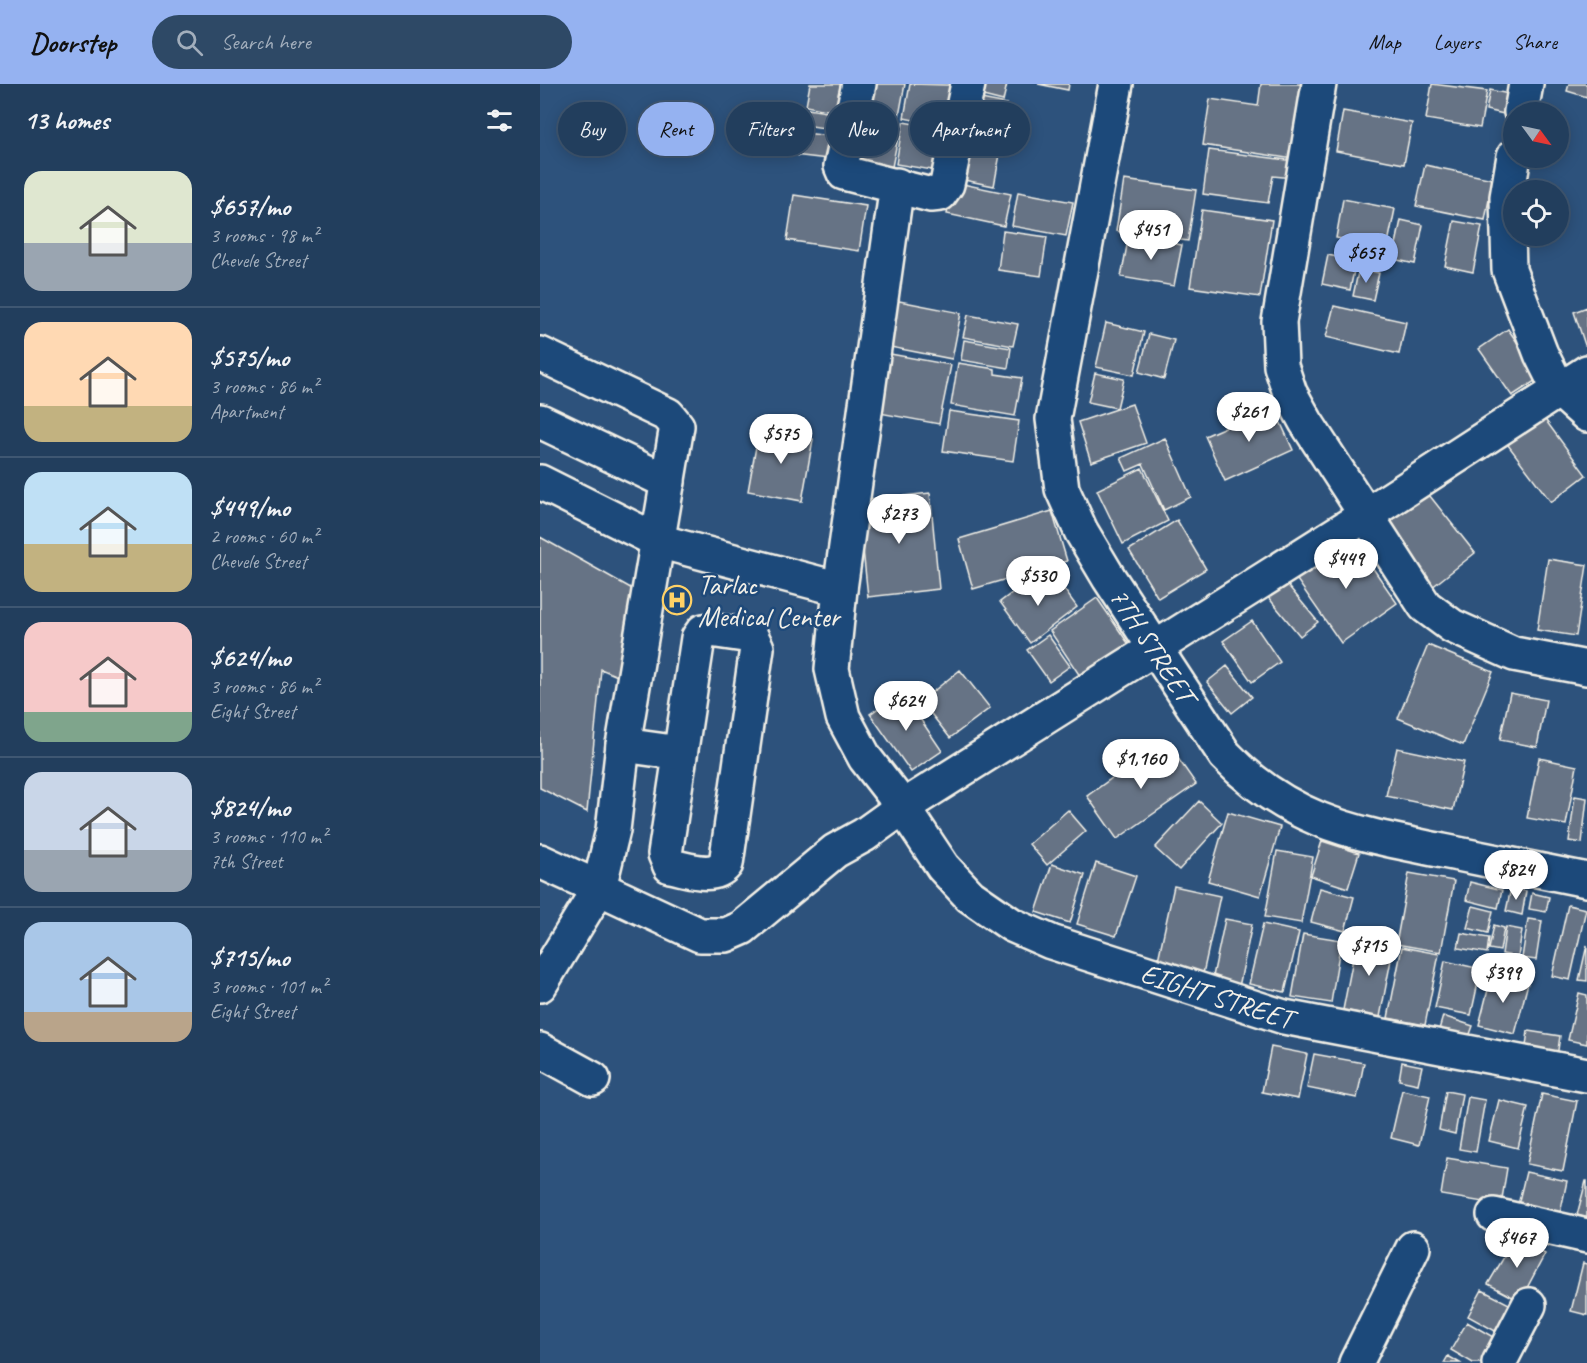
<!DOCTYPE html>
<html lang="en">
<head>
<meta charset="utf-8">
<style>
  :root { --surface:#223e5d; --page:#2e4966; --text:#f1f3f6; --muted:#a2aebc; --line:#3f5772; --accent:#95b2f1 }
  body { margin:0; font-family:Caveat,sans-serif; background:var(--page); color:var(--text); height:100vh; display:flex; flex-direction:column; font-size:22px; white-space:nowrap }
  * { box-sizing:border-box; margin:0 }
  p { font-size:20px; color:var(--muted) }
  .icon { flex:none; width:33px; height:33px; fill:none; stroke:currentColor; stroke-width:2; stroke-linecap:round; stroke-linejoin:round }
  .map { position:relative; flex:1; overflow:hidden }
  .side { display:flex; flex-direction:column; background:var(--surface); width:540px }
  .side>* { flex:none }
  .guide { position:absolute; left:18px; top:18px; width:570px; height:54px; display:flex; gap:12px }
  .needle { width:39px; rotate:123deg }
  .buttons { position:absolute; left:963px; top:18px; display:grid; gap:12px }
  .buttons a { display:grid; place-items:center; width:66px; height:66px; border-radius:50%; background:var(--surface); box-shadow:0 3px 15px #0003,0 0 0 2px var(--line); font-size:30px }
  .price { position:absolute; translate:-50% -51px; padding:0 14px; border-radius:21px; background:#fff; color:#222; font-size:20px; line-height:39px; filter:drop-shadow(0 2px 3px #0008) }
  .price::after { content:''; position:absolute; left:50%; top:36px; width:18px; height:14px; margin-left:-9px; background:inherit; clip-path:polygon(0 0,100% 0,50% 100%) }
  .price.current { background:var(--accent); color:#111 }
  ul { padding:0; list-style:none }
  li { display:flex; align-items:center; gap:18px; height:150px; padding:0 24px }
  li+li { border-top:2px solid var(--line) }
  li span { display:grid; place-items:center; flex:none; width:168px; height:120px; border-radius:18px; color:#555 }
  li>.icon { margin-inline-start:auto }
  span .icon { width:72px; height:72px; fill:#fffc; stroke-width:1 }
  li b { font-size:26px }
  h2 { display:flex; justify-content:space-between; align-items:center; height:72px; padding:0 24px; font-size:26px }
  .pill { padding:0 21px; border-radius:27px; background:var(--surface); box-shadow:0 3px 15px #0003,0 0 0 2px var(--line); font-size:21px; line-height:54px }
  .pill.current { background:var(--accent); color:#111 }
  header { display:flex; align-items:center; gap:36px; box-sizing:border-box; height:84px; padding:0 30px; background:var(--accent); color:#111 }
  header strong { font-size:28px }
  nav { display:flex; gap:33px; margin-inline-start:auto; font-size:21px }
  .search { width:420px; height:54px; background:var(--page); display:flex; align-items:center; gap:15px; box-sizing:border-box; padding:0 21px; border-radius:33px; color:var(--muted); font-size:22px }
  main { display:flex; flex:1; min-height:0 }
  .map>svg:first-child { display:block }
  .building { fill:#667385; stroke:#f4f1e8; stroke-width:1.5 }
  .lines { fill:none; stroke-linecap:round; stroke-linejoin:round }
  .minor-casing { stroke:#f4f1e8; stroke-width:38 }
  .minor { stroke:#1f4a7a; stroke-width:33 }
  .labels { text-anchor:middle; stroke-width:5; stroke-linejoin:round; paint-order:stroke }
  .poi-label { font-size:28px; fill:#f4f1e8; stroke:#1f4a7a; text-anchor:start }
  .street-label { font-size:28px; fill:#f4f1e8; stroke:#1f4a7a }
</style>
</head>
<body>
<header>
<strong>Doorstep</strong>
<div class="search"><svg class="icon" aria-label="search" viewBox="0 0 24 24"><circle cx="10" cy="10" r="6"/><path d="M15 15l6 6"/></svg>Search here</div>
<nav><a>Map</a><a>Layers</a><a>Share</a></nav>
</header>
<main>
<section class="side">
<h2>13 homes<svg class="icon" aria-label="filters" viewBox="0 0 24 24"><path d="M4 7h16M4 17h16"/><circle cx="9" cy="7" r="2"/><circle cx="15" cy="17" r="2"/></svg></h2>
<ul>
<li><span style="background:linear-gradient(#dfe7d0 60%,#9aa5b1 0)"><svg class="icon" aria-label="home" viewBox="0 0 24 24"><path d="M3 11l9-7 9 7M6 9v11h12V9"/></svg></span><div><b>$657/mo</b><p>3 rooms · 98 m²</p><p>Chevele Street</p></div></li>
<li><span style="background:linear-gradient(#ffd9b3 70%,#c2b280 0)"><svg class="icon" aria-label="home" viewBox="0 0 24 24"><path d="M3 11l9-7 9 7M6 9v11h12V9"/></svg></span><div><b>$575/mo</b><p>3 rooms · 86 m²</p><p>Apartment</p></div></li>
<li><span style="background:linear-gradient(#bfe0f5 60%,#c2b280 0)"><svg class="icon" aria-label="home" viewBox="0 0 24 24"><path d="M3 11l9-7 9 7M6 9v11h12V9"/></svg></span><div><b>$449/mo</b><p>2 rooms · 60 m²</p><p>Chevele Street</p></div></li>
<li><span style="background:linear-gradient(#f6c9c9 75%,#7fa58c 0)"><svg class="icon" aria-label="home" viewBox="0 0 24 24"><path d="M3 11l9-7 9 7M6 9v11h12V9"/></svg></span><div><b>$624/mo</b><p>3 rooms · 86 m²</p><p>Eight Street</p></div></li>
<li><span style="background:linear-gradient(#c9d6e8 65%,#9aa5b1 0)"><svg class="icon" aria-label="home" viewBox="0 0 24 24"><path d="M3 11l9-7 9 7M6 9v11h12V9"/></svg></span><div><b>$824/mo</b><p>3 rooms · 110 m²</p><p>7th Street</p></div></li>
<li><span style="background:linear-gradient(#a9c7e8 75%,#b9a48a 0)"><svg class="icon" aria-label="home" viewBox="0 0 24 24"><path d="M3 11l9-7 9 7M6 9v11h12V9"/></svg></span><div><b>$715/mo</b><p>3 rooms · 101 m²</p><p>Eight Street</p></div></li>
</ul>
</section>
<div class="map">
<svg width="1047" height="1279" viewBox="0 0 1047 1279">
  <rect width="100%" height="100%" fill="#2d527c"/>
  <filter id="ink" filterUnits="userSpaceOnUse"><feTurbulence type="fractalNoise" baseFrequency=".0167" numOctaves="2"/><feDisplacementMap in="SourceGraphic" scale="12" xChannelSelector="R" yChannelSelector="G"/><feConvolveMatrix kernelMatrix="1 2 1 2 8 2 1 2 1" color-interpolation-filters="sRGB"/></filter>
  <g filter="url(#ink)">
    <path class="building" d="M270,0H312L307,30L266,22Z
      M325,0H365L359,32L320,25Z
      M370,0L410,1L402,42L364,34Z
      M433,0H467L463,17L431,9Z
      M498,0H529L528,6Z
      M721,0H765L753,75L663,61L670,15L718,22Z
      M892,0L947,7L940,44L886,35Z
      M1029,0H1047V13L1027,7Z
      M950,6L969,10L964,30L946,26Z
      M431,13L467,20L459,59L423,52Z
      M268,25L305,31L302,47L265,41Z
      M803,27L872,39L864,80L796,67Z
      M321,30L361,38L351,88L310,80Z
      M363,38L399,44L392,86L356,80Z
      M256,48L298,53L296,76L254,71Z
      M421,57L461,65L454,102L414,94Z
      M669,66L755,77L753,94L733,92L728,119L663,110Z
      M885,81L953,95L945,136L876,122Z
      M584,96L656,106L648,157L576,147Z
      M413,98L471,110L464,142L407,130Z
      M478,108L533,118L526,152L472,142Z
      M254,111L326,122L319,167L247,156Z
      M803,115L855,125L847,164L796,154Z
      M662,126L732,136L720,213L650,203Z
      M861,136L883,141L875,180L853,175Z
      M914,137L942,142L933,188L905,182Z
      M463,147L507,153L501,192L458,186Z
      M589,151L642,161L634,202L581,193Z
      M788,171L816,177L810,206L782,200Z
      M819,184L839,189L833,216L813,212Z
      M349,215L421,229L412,275L340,261Z
      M794,222L866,238L859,270L786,253Z
      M1047,223V260L1045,261L1034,228Z
      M428,231L478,240L473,262L423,253Z
      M566,239L604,248L594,291L556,283Z
      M968,245L1001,293L972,312L939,265Z
      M609,250L634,256L624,295L599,288Z
      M424,256L471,264L468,284L421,276Z
      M345,269L411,281L399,340L334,328Z
      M418,279L455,285V290L482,294L475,332L411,321Z
      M555,289L584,295L577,324L548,318Z
      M592,320L606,359L551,378L538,338Z
      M733,322L753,366L685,397L665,352Z
      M409,327L479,337L473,377L403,367Z
      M1001,330L1046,391L1011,418L965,357Z
      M219,346L273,355L262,417L208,407Z
      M625,354L651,413L624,426L603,380L587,387L581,374Z
      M602,384L628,437L583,460L557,406Z
      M886,407L935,469L891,504L842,443Z
      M390,409L399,505L328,513L318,417Z
      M512,427L527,477L433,505L419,455Z
      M637,436L666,485L618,514L589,466Z
      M0,453L96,507L84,595L61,585L47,728L0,704Z
      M812,454L857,519L801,559L755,493Z
      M1008,475L1047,481L1036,552L997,546Z
      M497,490L508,505L518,497L537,523L490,559L460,518Z
      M746,499L778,538L760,552L728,513Z
      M557,514L590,562L542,595L510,547Z
      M712,537L740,578L712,598L683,557Z
      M508,551L530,582L509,597L487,566Z
      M888,561L953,588L923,661L858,634Z
      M687,582L712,613L692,629L667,598Z
      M420,586L450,624L410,654L381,617Z
      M362,608L402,667L371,688L330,630Z
      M970,609L1006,616L997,663L960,656Z
      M625,656L656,700L577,755L547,712Z
      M857,664L924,678L913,726L846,712Z
      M999,674L1037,682L1026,741L987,734Z
      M1035,712L1047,714L1042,759L1029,757Z
      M659,717L682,739L639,786L615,764Z
      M528,726L546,747L507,781L489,760Z
      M688,728L740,743L720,812L668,797Z
      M782,757L819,769L808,804L771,792Z
      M737,767L773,773L761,839L725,833Z
      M556,779L596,792L576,852L537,840Z
      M512,780L545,791L530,839L496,828Z
      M869,789L914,797L901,868L856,860Z
      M930,798L962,806L958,824L926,816Z
      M634,802L680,812L661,899L615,890Z
      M780,804L814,813L805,847L771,838Z
      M971,804L986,807L982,831L966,827Z
      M992,809L1009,813L1006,828L989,825Z
      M1028,821L1046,825L1030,896L1012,892Z
      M933,822L953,827L948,849L927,844Z
      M685,835L712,840L699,903L672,897Z
      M988,835L1002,837L996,876L982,874Z
      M723,840L759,848L745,908L709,900Z
      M954,841L964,844L960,867L949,865Z
      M966,843L982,846L978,873L962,870Z
      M921,849L949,854L947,869L918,864Z
      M763,850L801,856L791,919L752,913Z
      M817,854L854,860L840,933L803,926Z
      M1047,861V897L1039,896Z
      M862,863L899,870L885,941L848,934Z
      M905,877L941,885L931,931L895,924Z
      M952,890L988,899L975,950L939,941Z
      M1039,909L1047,911V960L1028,956Z
      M903,932L933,942L927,958L898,949Z
      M988,947L1020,952L1017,973L985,969Z
      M731,963L767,970L758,1015L722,1008Z
      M774,970L824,979L817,1014L767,1004Z
      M862,978L882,982L878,1000L859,996Z
      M862,1006L890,1012L879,1061L851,1054Z
      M906,1007L922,1010L915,1050L899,1046Z
      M1002,1010L1037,1017L1023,1087L987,1080Z
      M928,1013L945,1016L936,1068L919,1065Z
      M959,1016L988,1023L978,1064L949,1057Z
      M907,1074L967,1084L961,1121L901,1111Z
      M986,1088L1027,1097L1018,1139L976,1129Z
      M1046,1097H1047V1134L1037,1131Z
      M976,1153L1005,1170L980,1217L948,1200Z
      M1043,1179L1047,1180V1231L1031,1227Z
      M942,1206L971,1221L957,1248L928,1232Z
      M927,1238L960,1257L947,1279H933L911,1266Z
      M908,1272L920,1279H904Z"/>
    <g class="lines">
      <g class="minor-casing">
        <g id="minor">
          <path d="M319,0L301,82L304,89L391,111L400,110L407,100L428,0"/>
          <path id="s1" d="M576,0L513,335L522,405L541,447L569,494L685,671C750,739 816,749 903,767C951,777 999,786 1047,796"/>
          <path d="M779,0L739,238L741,282L750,309L766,338L885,522L912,542L974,570L1047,584"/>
          <path d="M981,28L986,0"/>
          <path d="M974,72L967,113L969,186L1001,270L1019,306L1047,331"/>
          <path id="s2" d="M357,101L300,505L292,585L303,633L325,674L363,723L403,783L430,812L472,841L511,858L744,933L1047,991"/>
          <path d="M0,270L128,331L137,342L83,661L73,746L59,804L0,777"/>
          <path d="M0,337L128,398"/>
          <path d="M0,398L118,457L300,505"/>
          <path d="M170,546L211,552L217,564L186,780C173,796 148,785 130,782L125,770L158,554L163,547Z"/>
          <path d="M83,661L140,669"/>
          <path d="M0,901L59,804L160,851H186L202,844L295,767L324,751L363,723L826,431L1047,288"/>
          <path d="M0,966L53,995"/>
          <path d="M954,1131L1047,1152"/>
          <path d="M816,1279L873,1164"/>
          <path d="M959,1279L989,1221"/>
        </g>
      </g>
      <use href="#minor" class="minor"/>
    </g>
  </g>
  <defs>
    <g id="hospital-ring" transform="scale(1.5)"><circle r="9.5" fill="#1f4a7a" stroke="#ffd166" stroke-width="1.5"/><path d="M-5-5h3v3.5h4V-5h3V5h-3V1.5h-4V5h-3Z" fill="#ffd166"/></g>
  </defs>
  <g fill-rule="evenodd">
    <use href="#hospital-ring" x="137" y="516"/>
  </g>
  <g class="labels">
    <g class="poi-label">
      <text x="158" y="510">Tarlac<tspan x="158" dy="32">Medical Center</tspan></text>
    </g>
    <g class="street-label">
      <text dy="10" stroke="none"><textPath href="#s1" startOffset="592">7TH STREET</textPath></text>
      <text dy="10" stroke="none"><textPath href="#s2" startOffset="1026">EIGHT STREET</textPath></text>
    </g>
  </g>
</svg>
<div class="buttons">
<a><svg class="needle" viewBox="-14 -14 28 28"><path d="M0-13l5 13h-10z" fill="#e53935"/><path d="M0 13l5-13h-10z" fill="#a2aebc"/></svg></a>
<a><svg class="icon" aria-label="locate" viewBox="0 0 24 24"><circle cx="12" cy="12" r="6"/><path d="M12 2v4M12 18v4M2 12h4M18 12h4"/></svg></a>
</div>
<b class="price" style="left:611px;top:177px">$451</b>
<b class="price current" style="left:826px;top:200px">$657</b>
<b class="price" style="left:709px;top:359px">$261</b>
<b class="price" style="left:241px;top:381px">$575</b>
<b class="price" style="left:359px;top:461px">$273</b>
<b class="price" style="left:806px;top:506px">$449</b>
<b class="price" style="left:498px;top:523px">$530</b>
<b class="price" style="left:366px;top:648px">$624</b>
<b class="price" style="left:601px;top:706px">$1,160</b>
<b class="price" style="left:976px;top:817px">$824</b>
<b class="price" style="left:829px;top:893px">$715</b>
<b class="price" style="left:963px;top:920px">$399</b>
<b class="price" style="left:977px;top:1185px">$467</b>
<div class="guide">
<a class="pill">Buy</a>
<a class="pill current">Rent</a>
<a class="pill">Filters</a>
<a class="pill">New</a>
<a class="pill">Apartment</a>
</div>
</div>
</main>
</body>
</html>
